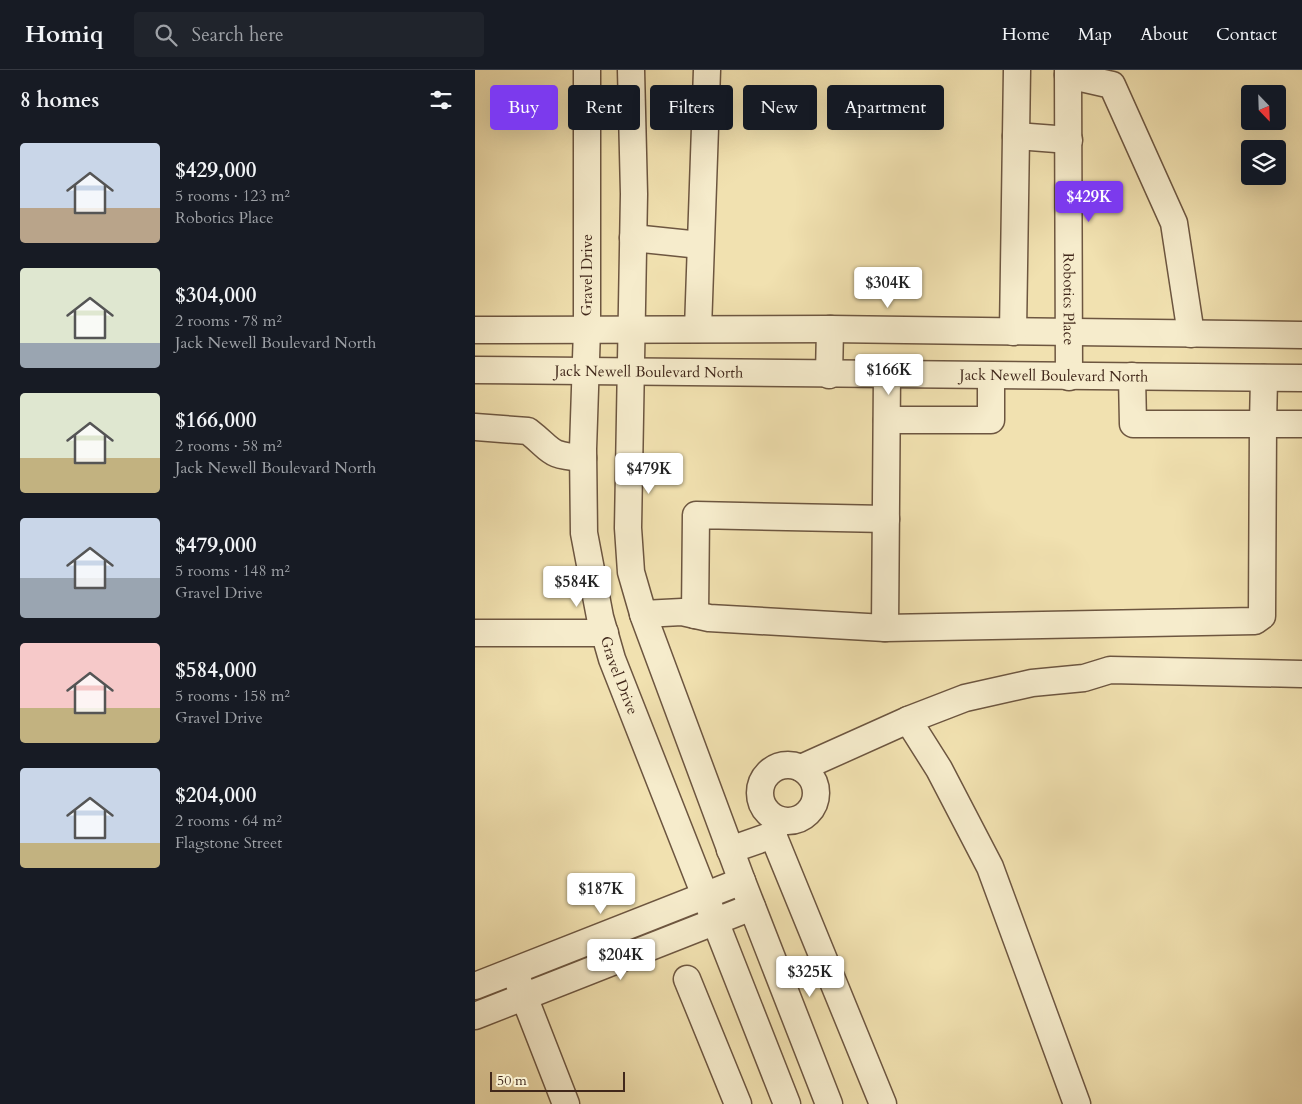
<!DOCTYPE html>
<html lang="en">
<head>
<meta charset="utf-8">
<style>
  :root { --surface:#171b24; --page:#20242c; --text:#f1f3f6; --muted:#9ea1a6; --line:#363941; --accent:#7c3aed }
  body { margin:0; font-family:Cardo,serif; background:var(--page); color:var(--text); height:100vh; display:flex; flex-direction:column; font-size:19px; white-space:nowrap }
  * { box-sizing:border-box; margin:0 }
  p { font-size:16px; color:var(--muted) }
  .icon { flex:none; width:28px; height:28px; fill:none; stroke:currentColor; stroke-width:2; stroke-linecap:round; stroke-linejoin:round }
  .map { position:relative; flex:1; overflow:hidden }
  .drawer { display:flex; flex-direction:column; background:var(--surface); width:475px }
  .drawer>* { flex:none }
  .banner { position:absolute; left:15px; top:15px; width:475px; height:45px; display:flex; gap:10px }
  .needle { width:32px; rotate:157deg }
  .buttons { position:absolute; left:766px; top:15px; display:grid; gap:10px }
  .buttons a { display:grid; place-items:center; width:45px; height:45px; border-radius:5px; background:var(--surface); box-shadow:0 5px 20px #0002; font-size:25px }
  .scale { position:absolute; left:15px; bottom:12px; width:135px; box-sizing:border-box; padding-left:5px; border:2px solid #41281b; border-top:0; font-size:14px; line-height:18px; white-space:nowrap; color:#41281b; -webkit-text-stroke:4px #f6eccc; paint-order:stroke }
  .price { position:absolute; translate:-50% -42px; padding:0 11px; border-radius:5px; background:#fff; color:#222; font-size:16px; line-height:32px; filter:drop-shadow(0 1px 2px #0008) }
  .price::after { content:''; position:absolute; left:50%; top:30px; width:15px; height:11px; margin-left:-8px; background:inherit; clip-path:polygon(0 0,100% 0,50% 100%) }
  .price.on { background:var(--accent); color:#fff }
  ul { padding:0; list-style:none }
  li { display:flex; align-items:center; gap:15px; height:125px; padding:0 20px }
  li span { display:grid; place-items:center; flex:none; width:140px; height:100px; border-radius:5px; color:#555 }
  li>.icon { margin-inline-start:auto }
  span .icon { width:60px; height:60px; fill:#fffc; stroke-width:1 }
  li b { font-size:21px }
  h2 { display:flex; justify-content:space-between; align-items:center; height:60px; padding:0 20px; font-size:21px }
  .chip { padding:0 18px; border-radius:5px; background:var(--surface); box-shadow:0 5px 20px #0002; font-size:18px; line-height:45px }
  .chip.on { background:var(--accent); color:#fff }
  header { display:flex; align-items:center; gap:30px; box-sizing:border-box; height:70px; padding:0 25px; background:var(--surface); border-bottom:1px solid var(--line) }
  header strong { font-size:24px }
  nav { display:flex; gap:28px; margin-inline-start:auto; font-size:18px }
  .search { width:350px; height:45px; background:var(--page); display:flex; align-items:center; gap:12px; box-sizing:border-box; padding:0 18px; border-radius:5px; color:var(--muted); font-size:19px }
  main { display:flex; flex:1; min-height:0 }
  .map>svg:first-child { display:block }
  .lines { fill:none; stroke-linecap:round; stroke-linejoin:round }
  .minor-casing { stroke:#6d5640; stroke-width:29 }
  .minor { stroke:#f6eccc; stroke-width:26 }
  .labels { text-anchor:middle; stroke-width:5; stroke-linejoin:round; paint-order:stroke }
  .street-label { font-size:15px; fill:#41281b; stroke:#f6eccc }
</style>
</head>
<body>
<header>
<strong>Homiq</strong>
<div class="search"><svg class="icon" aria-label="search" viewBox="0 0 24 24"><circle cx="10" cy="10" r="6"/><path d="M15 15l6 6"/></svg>Search here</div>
<nav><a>Home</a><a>Map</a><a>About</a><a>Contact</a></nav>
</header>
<main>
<section class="drawer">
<h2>8 homes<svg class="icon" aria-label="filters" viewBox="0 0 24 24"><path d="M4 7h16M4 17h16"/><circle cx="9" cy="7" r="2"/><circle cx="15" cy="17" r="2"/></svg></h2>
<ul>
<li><span style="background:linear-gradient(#c9d6e8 65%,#b9a48a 0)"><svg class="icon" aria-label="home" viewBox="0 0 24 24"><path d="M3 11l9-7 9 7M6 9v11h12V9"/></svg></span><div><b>$429,000</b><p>5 rooms · 123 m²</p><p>Robotics Place</p></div></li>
<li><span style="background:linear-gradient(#dfe7d0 75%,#9aa5b1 0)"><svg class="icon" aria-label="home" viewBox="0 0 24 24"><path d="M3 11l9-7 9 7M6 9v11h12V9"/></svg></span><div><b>$304,000</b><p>2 rooms · 78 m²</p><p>Jack Newell Boulevard North</p></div></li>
<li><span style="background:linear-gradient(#dfe7d0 65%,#c2b280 0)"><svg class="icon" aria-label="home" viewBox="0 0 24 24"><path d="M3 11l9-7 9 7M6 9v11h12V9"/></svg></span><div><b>$166,000</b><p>2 rooms · 58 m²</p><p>Jack Newell Boulevard North</p></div></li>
<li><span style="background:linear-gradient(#c9d6e8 60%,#9aa5b1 0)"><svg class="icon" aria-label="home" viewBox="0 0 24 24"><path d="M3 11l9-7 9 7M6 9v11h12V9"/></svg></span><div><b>$479,000</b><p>5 rooms · 148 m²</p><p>Gravel Drive</p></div></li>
<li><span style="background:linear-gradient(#f6c9c9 65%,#c2b280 0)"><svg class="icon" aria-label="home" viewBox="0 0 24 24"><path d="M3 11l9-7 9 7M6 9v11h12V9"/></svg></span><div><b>$584,000</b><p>5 rooms · 158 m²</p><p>Gravel Drive</p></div></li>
<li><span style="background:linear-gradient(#c9d6e8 75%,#c2b280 0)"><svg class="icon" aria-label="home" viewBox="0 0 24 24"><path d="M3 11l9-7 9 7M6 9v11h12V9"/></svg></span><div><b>$204,000</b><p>2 rooms · 64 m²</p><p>Flagstone Street</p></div></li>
</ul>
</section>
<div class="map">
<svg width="827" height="1034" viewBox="0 0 827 1034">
  <rect width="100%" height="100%" fill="#f1e1b0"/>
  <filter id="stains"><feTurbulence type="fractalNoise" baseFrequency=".004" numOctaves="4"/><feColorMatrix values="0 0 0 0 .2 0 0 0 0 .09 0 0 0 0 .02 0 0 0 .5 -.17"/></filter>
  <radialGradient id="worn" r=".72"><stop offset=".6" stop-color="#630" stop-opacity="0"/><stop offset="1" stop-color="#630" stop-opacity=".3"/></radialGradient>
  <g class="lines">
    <g class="minor-casing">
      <g id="minor">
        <path id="s1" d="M112,0V259L108,379L109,463L125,547L137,589L312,1034"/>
        <path d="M156,0L159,124L153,458L156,502L169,547L267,811L354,1034"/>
        <path id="s2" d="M593,0L594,307"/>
        <path d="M593,5L637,15L699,153L716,264"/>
        <path d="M541,66L594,70"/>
        <path d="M158,168L225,175"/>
        <path d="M223,259L232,0"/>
        <path d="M0,260L355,259L827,265"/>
        <path d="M538,262L542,0"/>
        <path id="s3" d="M0,300L827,308"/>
        <path d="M354,305L355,259"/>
        <path d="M789,308L788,354H827"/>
        <path d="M412,350H516V306"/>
        <path d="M0,357L53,361C79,381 71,385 108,388"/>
        <path d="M168,544L207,542L234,548L410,558L780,551L787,546L788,354H658L657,306"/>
        <path d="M220,545L221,445L411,449"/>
        <path d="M410,558L412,305"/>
        <path d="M0,563H130"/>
        <circle cx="313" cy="723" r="28"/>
        <path d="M326,698L433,650"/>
        <path d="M298,765L408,1034"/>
        <path d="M255,780L298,765L303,750"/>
        <path d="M212,909L263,1034"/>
        <path d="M43,911L91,1034"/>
        <path d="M0,916L267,811"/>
        <path d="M0,946L277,837"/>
        <path d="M602,1034L515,797L464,699L433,650L490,628L557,613L609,608L635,600L827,604"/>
      </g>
    </g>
    <use href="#minor" class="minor"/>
  </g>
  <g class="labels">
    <g class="street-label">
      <text transform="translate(112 205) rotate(-90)" y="5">Gravel Drive</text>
      <text dy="5" stroke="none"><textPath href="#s2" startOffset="229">Robotics Place</textPath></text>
      <text dy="5" stroke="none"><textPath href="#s3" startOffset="174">Jack Newell Boulevard North</textPath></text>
      <text dy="5" stroke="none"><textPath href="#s3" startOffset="579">Jack Newell Boulevard North</textPath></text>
      <text dy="5" stroke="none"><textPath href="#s1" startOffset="610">Gravel Drive</textPath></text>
    </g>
  </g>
  <rect width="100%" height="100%" filter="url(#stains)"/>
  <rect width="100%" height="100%" fill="url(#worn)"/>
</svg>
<div class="buttons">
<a><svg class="needle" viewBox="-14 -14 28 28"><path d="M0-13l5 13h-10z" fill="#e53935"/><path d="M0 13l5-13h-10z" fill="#9ea1a6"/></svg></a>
<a><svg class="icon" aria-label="layers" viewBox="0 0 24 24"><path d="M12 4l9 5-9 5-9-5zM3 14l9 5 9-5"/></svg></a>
</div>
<div class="scale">50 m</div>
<b class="price on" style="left:614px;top:153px">$429K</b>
<b class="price" style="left:413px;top:239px">$304K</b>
<b class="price" style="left:414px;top:326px">$166K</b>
<b class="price" style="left:174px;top:425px">$479K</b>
<b class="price" style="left:102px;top:538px">$584K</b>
<b class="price" style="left:126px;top:845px">$187K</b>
<b class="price" style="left:146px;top:911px">$204K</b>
<b class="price" style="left:335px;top:928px">$325K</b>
<div class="banner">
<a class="chip on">Buy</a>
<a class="chip">Rent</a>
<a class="chip">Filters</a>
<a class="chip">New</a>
<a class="chip">Apartment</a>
</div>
</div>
</main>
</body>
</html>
